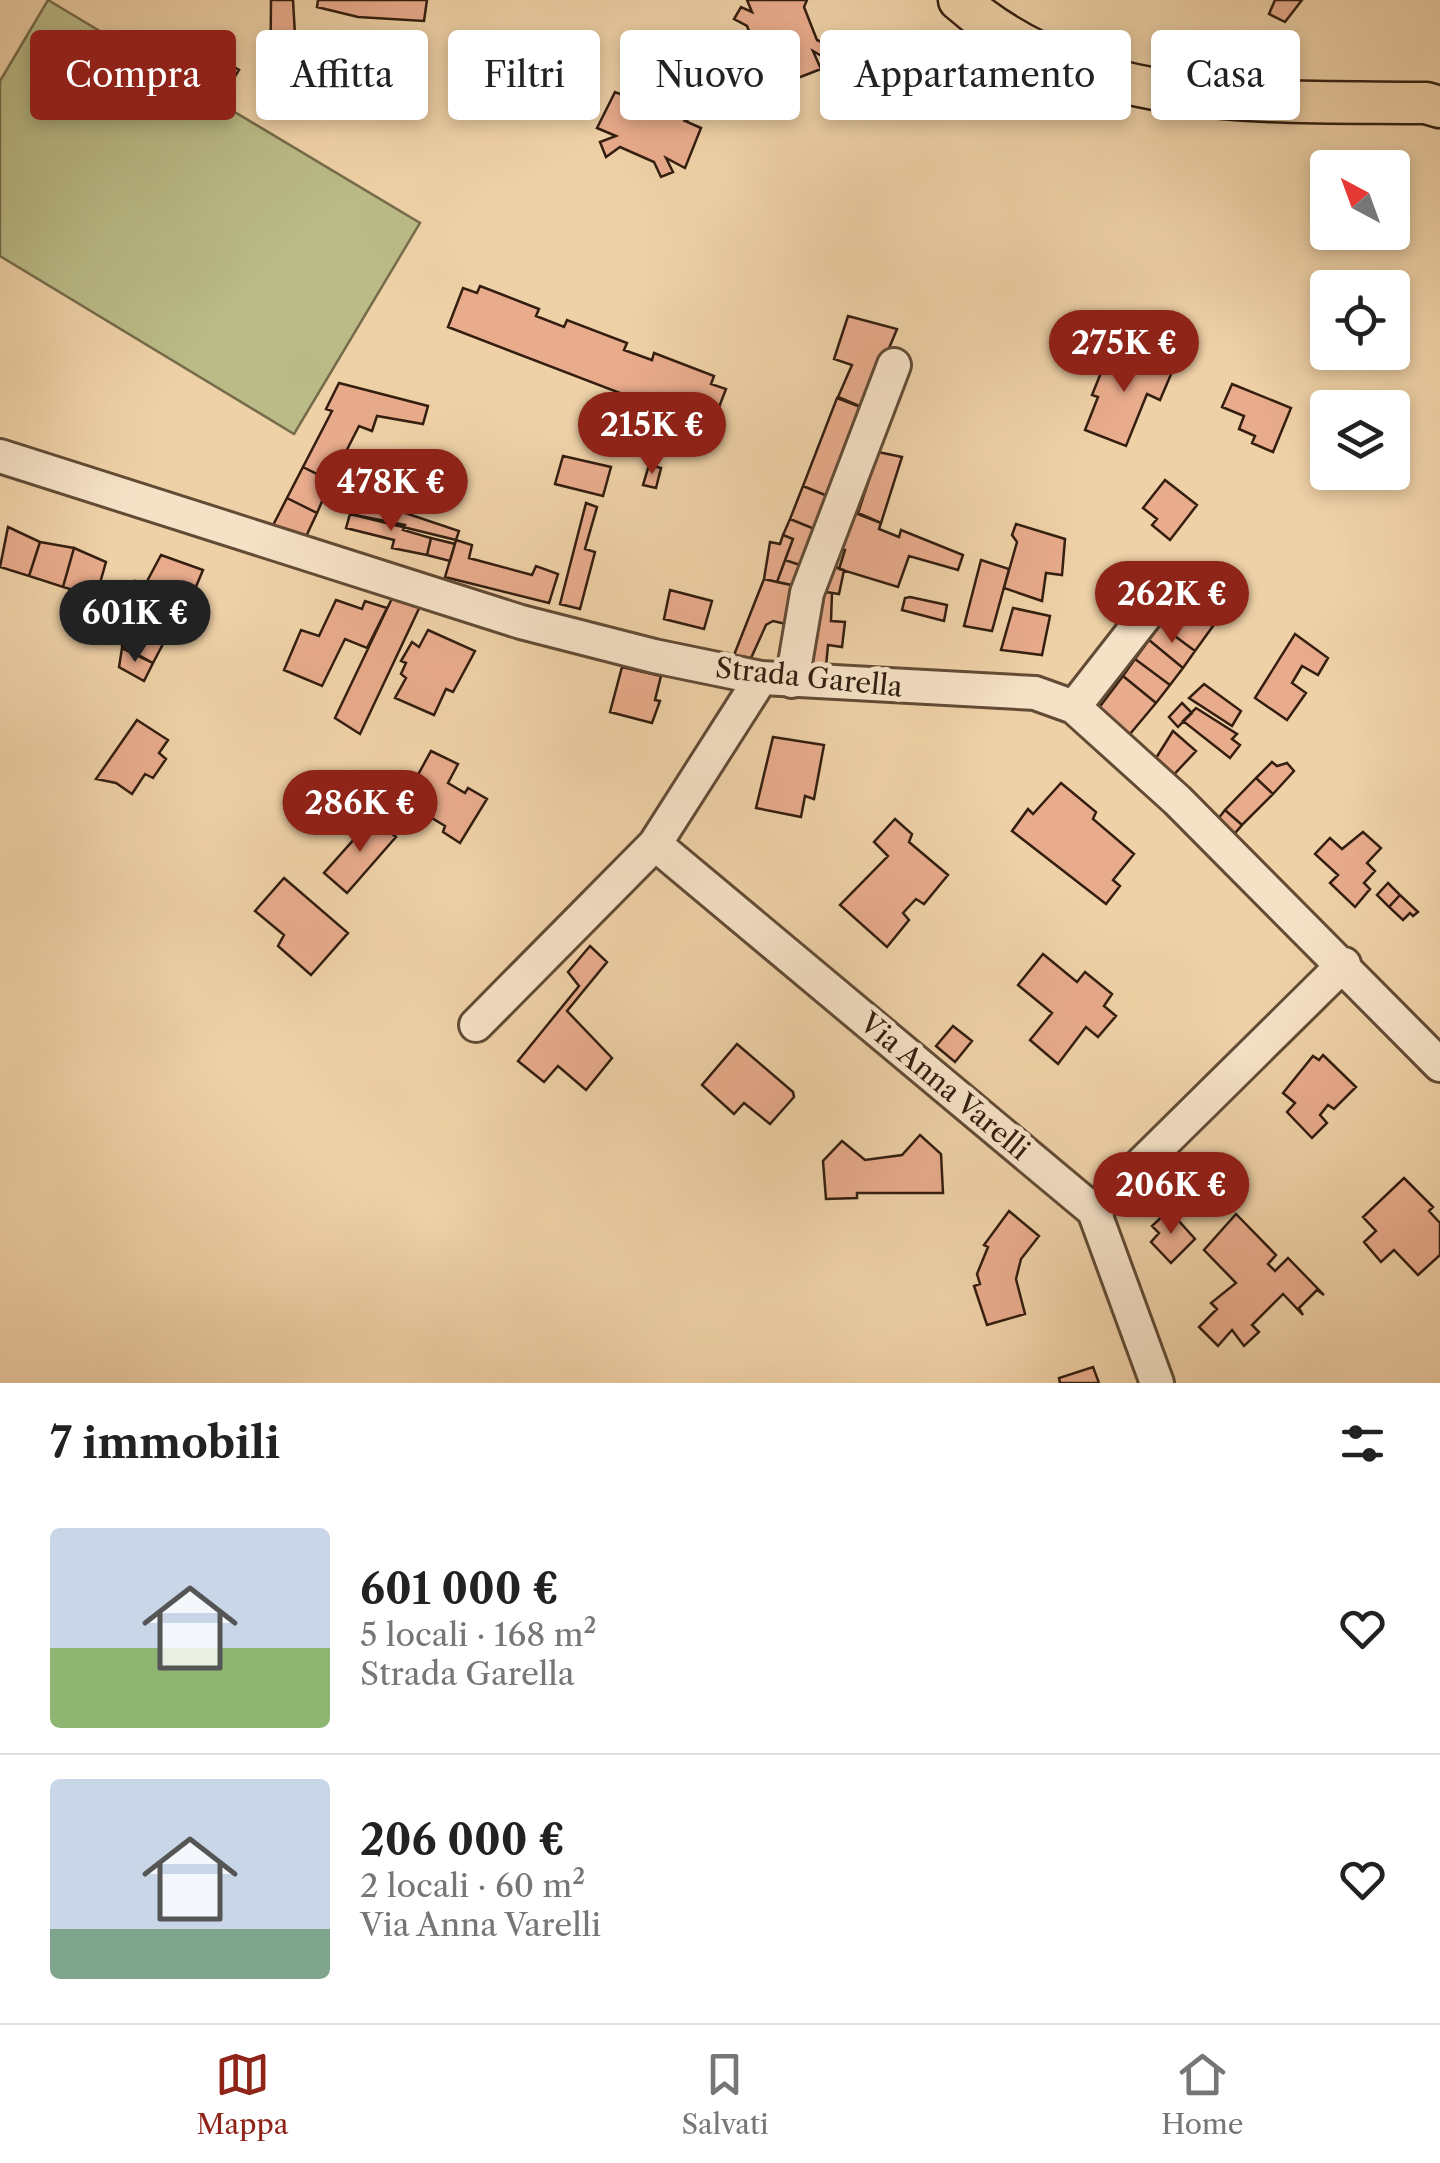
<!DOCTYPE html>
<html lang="it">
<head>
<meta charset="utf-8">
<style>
  :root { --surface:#fff; --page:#f2f2f2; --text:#222; --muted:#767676; --line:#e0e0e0; --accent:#8f2418 }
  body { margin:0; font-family:"Libre Caslon Text",serif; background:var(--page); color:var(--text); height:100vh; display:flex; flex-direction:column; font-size:38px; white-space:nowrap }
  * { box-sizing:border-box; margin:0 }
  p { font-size:32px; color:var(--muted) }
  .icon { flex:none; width:55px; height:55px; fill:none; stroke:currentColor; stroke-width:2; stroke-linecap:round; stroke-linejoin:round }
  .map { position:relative; height:1383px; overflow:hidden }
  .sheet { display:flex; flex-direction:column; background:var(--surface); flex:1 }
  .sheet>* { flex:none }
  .guide { position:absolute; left:30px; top:30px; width:1380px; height:90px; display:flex; gap:20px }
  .needle { width:65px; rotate:319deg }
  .controls { position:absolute; left:1310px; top:150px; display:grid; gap:20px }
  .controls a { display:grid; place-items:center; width:100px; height:100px; border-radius:10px; background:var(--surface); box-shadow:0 5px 15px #0003; font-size:50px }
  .price { position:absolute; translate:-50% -85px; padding:0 22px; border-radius:35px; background:var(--accent); color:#fff; font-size:32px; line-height:65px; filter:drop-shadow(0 2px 5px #0008) }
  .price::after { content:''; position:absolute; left:50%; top:60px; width:30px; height:22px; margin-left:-15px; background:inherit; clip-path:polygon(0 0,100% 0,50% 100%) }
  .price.active { background:#222; color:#fff }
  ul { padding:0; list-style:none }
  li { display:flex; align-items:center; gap:30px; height:250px; padding:0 50px }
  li+li { border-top:2px solid var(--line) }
  li span { display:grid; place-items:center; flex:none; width:280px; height:200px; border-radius:10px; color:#555 }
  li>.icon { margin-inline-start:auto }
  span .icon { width:120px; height:120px; fill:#fffc; stroke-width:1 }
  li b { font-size:42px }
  h2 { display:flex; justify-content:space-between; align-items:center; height:120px; padding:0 50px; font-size:42px }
  .pill { padding:0 35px; border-radius:10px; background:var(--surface); box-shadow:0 5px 15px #0003; font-size:35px; line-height:90px }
  .pill.active { background:var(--accent); color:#fff }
  .tab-bar { display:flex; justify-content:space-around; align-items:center; height:140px; border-top:2px solid var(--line); background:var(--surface); font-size:28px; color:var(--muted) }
  .tab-bar a { display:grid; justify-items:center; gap:5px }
  .tab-bar .active { color:var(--accent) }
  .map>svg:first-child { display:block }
  .green { fill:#babb87; stroke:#766c4b; stroke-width:2.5 }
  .building { fill:#e8ab8c; stroke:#331e0f; stroke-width:2.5 }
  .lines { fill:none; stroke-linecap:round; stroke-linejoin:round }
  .minor-casing { stroke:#624b35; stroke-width:38 }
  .major-casing { stroke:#331e0f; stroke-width:45 }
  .minor { stroke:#f5e1c6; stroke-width:32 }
  .major { stroke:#efd1a7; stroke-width:40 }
  .labels { text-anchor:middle; stroke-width:10; stroke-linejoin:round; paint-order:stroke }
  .street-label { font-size:28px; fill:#331e0f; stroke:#f5e1c6 }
</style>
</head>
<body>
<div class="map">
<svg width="1440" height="1383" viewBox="0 0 1440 1383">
  <rect width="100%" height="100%" fill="#efd1a7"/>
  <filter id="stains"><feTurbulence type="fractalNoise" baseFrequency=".002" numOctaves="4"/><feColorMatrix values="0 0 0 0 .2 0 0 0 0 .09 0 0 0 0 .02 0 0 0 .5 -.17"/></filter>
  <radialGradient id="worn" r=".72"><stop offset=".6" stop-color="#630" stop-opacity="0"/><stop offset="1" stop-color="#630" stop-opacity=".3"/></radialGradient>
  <path class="green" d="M48,0L420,223L294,434L0,256V81Z"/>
  <path class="building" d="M271,0H293L295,35L291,37L292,105L270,108Z
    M318,0H427L424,21L358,17L317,7Z
    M747,0H807L804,7L817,40L830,46L825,58L813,51L821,69L780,85L773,67L768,80L755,74L761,62L747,26L734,19L741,7L752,12Z
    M1275,0H1302L1285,22L1269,14Z
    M189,39L239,70L223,96L171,66Z
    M640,81L647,96L677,107L691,101L699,114L685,121L701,128L685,168L666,158L673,172L661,177L654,162L620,147L606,157L600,142L616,136L597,128L615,92L636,100L630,84Z
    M480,286L539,309L536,316L564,327L567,320L627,343L624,350L652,360L654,353L714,376L711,384L726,389L711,428L448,327L463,288L477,293Z
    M848,316L897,329L864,408L838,397L852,365L834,359Z
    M1111,348L1172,372L1160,400L1147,394L1126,446L1085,430L1098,397L1092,395Z
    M339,383L428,406L423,424L377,416L372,431L359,426L331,481L303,467L332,411L326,409Z
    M1232,384L1291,408L1273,452L1252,443L1255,436L1239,429L1244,416L1222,407Z
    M837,398L863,408L830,497L803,486Z
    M878,452L902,457L881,523L858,513Z
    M563,456L611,467L603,496L555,484Z
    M649,465L661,468L656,488L643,485Z
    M303,467L331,481L317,513L287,498Z
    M1165,480L1197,505L1170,540L1152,525L1157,519L1143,508Z
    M803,486L830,497L817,530L790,519Z
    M355,495L403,506L402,512L459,531L456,540L350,514Z
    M287,498L317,513L302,545L268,535Z
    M586,503L597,507L585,549L595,552L580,609L560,604Z
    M845,509L881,523L879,529L899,537L901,530L963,555L958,570L909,556L898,587L839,569L845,550L831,545Z
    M350,514L405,525L403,530L431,538L427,555L392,548L394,540L346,528Z
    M790,519L817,530L803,566L785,560L793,539L783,535Z
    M1016,524L1065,539L1062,575L1046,573L1042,601L1004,588L1017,542L1012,535Z
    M8,527L40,542L29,576L0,567Z
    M783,535L793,539L777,582L764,579L770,542L780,544Z
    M431,538L455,544L450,561L427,555Z
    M456,540L472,545L469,558L532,575L536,566L558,574L549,603L445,577Z
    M40,542L74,548L63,587L29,576Z
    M74,548L106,562L96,597L63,587Z
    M161,555L203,570L185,613L147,601L144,609L150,611L139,630L164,642L153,663L122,646L135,581L145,585Z
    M785,560L803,566L796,586L777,582Z
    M981,560L1009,569L992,631L964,626Z
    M824,563L844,570L839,594L813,590Z
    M1197,577L1207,589L1219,583L1234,597L1195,651L1160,625Z
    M764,579L796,586L786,624L773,621L766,625L751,658L734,655Z
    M670,590L712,601L704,629L664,619Z
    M813,590L832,593L831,621L845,622L842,647L828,645L826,667L804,664Z
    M395,592L423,600L360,734L335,718Z
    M910,597L947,605L944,621L902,610L905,598Z
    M336,600L362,609L365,601L387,608L367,648L345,639L322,686L284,670L301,630L319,636Z
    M1013,608L1050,616L1042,655L1001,650Z
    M1160,625L1195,651L1183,668L1149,640Z
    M428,630L475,651L453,692L446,689L434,715L395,698L406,678L401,674L406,663L401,661L412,642L419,647Z
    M1295,634L1328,658L1318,675L1302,666L1292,683L1306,693L1287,720L1255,698Z
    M1149,640L1183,668L1170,685L1135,659Z
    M122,648L153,663L144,681L119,667Z
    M1135,659L1170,685L1156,703L1123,676Z
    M622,667L661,676L655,700L660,701L652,723L610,712Z
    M1123,676L1156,703L1130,734L1127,746L1098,709Z
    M1204,684L1241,711L1232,726L1189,698Z
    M1182,703L1192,713L1178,727L1169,717Z
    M1196,708L1237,734L1232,739L1240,745L1230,758L1183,721Z
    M137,720L168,740L159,753L166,759L153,778L145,774L132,794L116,783L96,779Z
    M1173,731L1196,751L1167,782L1140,757L1146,749L1156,758Z
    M773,737L824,745L814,799L805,796L801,817L756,808Z
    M431,751L458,764L448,783L465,793L468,788L487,799L460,843L443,832L445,826L427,815L430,809L413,796L420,784L414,782Z
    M1272,762L1277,766L1287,763L1294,771L1273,794L1256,778Z
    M1256,778L1273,794L1242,825L1225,810Z
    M1061,783L1096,812L1093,819L1134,854L1113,880L1120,886L1106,904L1012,831L1028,809L1033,814Z
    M1225,810L1242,825L1230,839L1214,824Z
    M373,818L396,837L347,893L324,873Z
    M895,819L912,834L909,842L948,875L924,904L916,899L903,913L909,920L887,947L840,905L888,856L874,842Z
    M1363,832L1381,848L1367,863L1375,871L1364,883L1370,889L1355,907L1330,883L1338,875L1315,854L1330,838L1342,849Z
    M284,878L348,933L311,975L278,946L284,935L255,911Z
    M1388,883L1400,895L1389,907L1377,895Z
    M1400,895L1418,912L1413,916L1410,913L1403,920L1389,907Z
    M590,946L607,962L567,1011L612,1058L586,1090L558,1066L544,1082L518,1061L579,986L568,972Z
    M1043,954L1077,982L1085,972L1112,994L1104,1006L1116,1016L1098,1037L1086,1027L1058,1064L1030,1040L1052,1013L1018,985Z
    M953,1026L972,1041L955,1062L936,1046Z
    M737,1044L793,1092L794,1097L770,1124L744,1103L734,1114L702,1085Z
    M1323,1055L1356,1087L1334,1109L1328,1105L1320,1115L1327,1123L1312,1138L1287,1112L1295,1103L1283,1093L1313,1056L1319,1060Z
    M920,1135L941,1154L943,1193H857V1198L826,1199L823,1161L842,1141L865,1160L902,1155Z
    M1404,1178L1433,1207L1429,1211L1440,1223V1255L1418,1275L1394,1250L1381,1262L1364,1242L1376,1231L1363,1217Z
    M1169,1210L1195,1239L1171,1263L1151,1242L1159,1233L1152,1226Z
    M1009,1211L1039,1236L1021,1259L1016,1279L1025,1314L987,1325L974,1286L980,1284L977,1274L988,1247L984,1245Z
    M1236,1214L1276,1255L1268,1264L1275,1271L1288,1258L1324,1295L1317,1290L1299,1308L1303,1315L1283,1294L1252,1325L1259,1332L1244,1346L1232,1330L1218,1346L1199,1327L1217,1309L1211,1303L1236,1283L1204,1250Z
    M1093,1367L1099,1383H1060L1059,1378Z"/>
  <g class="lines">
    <g class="minor-casing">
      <path id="minor" d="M0,456L521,622L654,656L761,678L1035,693L1074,707L1177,800L1440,1065
        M792,681L807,593L894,365
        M1074,707L1153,606
        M655,844L1094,1211L1157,1383
        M476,1025L655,844L761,678
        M1094,1211L1344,964"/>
    </g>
    <g class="major-casing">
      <path id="major" d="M959,0C1087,113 1266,101 1426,103L1440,107"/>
    </g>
    <use href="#minor" class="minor"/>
    <use href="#major" class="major"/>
  </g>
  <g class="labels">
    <g class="street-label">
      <text transform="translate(809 677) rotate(6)" y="10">Strada Garella</text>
      <text transform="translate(945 1086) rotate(40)" y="10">Via Anna Varelli</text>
    </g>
  </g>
  <rect width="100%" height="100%" filter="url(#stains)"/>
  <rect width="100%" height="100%" fill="url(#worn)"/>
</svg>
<div class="controls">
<a><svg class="needle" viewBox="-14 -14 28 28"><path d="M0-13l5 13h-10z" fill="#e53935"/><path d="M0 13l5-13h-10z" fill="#767676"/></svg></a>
<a><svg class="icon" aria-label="locate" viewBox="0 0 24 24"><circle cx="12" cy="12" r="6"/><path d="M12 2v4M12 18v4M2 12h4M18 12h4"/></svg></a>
<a><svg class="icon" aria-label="layers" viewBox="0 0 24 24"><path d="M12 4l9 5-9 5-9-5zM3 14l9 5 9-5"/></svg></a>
</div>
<b class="price" style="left:1124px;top:395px">275K €</b>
<b class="price" style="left:652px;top:477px">215K €</b>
<b class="price" style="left:391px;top:534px">478K €</b>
<b class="price" style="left:1172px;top:646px">262K €</b>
<b class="price active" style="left:135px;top:665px">601K €</b>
<b class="price" style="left:360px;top:855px">286K €</b>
<b class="price" style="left:1171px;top:1237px">206K €</b>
<div class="guide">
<a class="pill active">Compra</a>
<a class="pill">Affitta</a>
<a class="pill">Filtri</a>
<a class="pill">Nuovo</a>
<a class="pill">Appartamento</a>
<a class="pill">Casa</a>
</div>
</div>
<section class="sheet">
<h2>7 immobili<svg class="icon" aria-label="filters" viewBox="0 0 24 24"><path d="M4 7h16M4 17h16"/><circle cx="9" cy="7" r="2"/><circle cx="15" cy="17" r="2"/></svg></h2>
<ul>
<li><span style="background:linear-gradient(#c9d6e8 60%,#8fb573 0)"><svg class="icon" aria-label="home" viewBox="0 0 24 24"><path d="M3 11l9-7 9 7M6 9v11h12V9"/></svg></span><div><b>601 000 €</b><p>5 locali · 168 m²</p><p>Strada Garella</p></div><svg class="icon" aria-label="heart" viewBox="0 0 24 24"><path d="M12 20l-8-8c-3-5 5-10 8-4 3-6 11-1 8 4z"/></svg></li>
<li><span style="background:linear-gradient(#c9d6e8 75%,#7fa58c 0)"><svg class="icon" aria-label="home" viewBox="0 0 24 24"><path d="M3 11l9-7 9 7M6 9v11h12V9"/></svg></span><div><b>206 000 €</b><p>2 locali · 60 m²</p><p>Via Anna Varelli</p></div><svg class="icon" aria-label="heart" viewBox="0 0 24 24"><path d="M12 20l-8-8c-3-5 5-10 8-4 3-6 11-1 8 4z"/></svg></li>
</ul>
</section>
<nav class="tab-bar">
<a class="active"><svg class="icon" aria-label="map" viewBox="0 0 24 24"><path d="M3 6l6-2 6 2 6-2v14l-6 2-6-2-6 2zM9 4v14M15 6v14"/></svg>Mappa</a>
<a><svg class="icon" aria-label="saved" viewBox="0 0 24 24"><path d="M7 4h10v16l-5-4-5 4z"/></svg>Salvati</a>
<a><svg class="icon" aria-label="home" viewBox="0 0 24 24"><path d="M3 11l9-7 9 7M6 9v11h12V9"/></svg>Home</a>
</nav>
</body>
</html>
